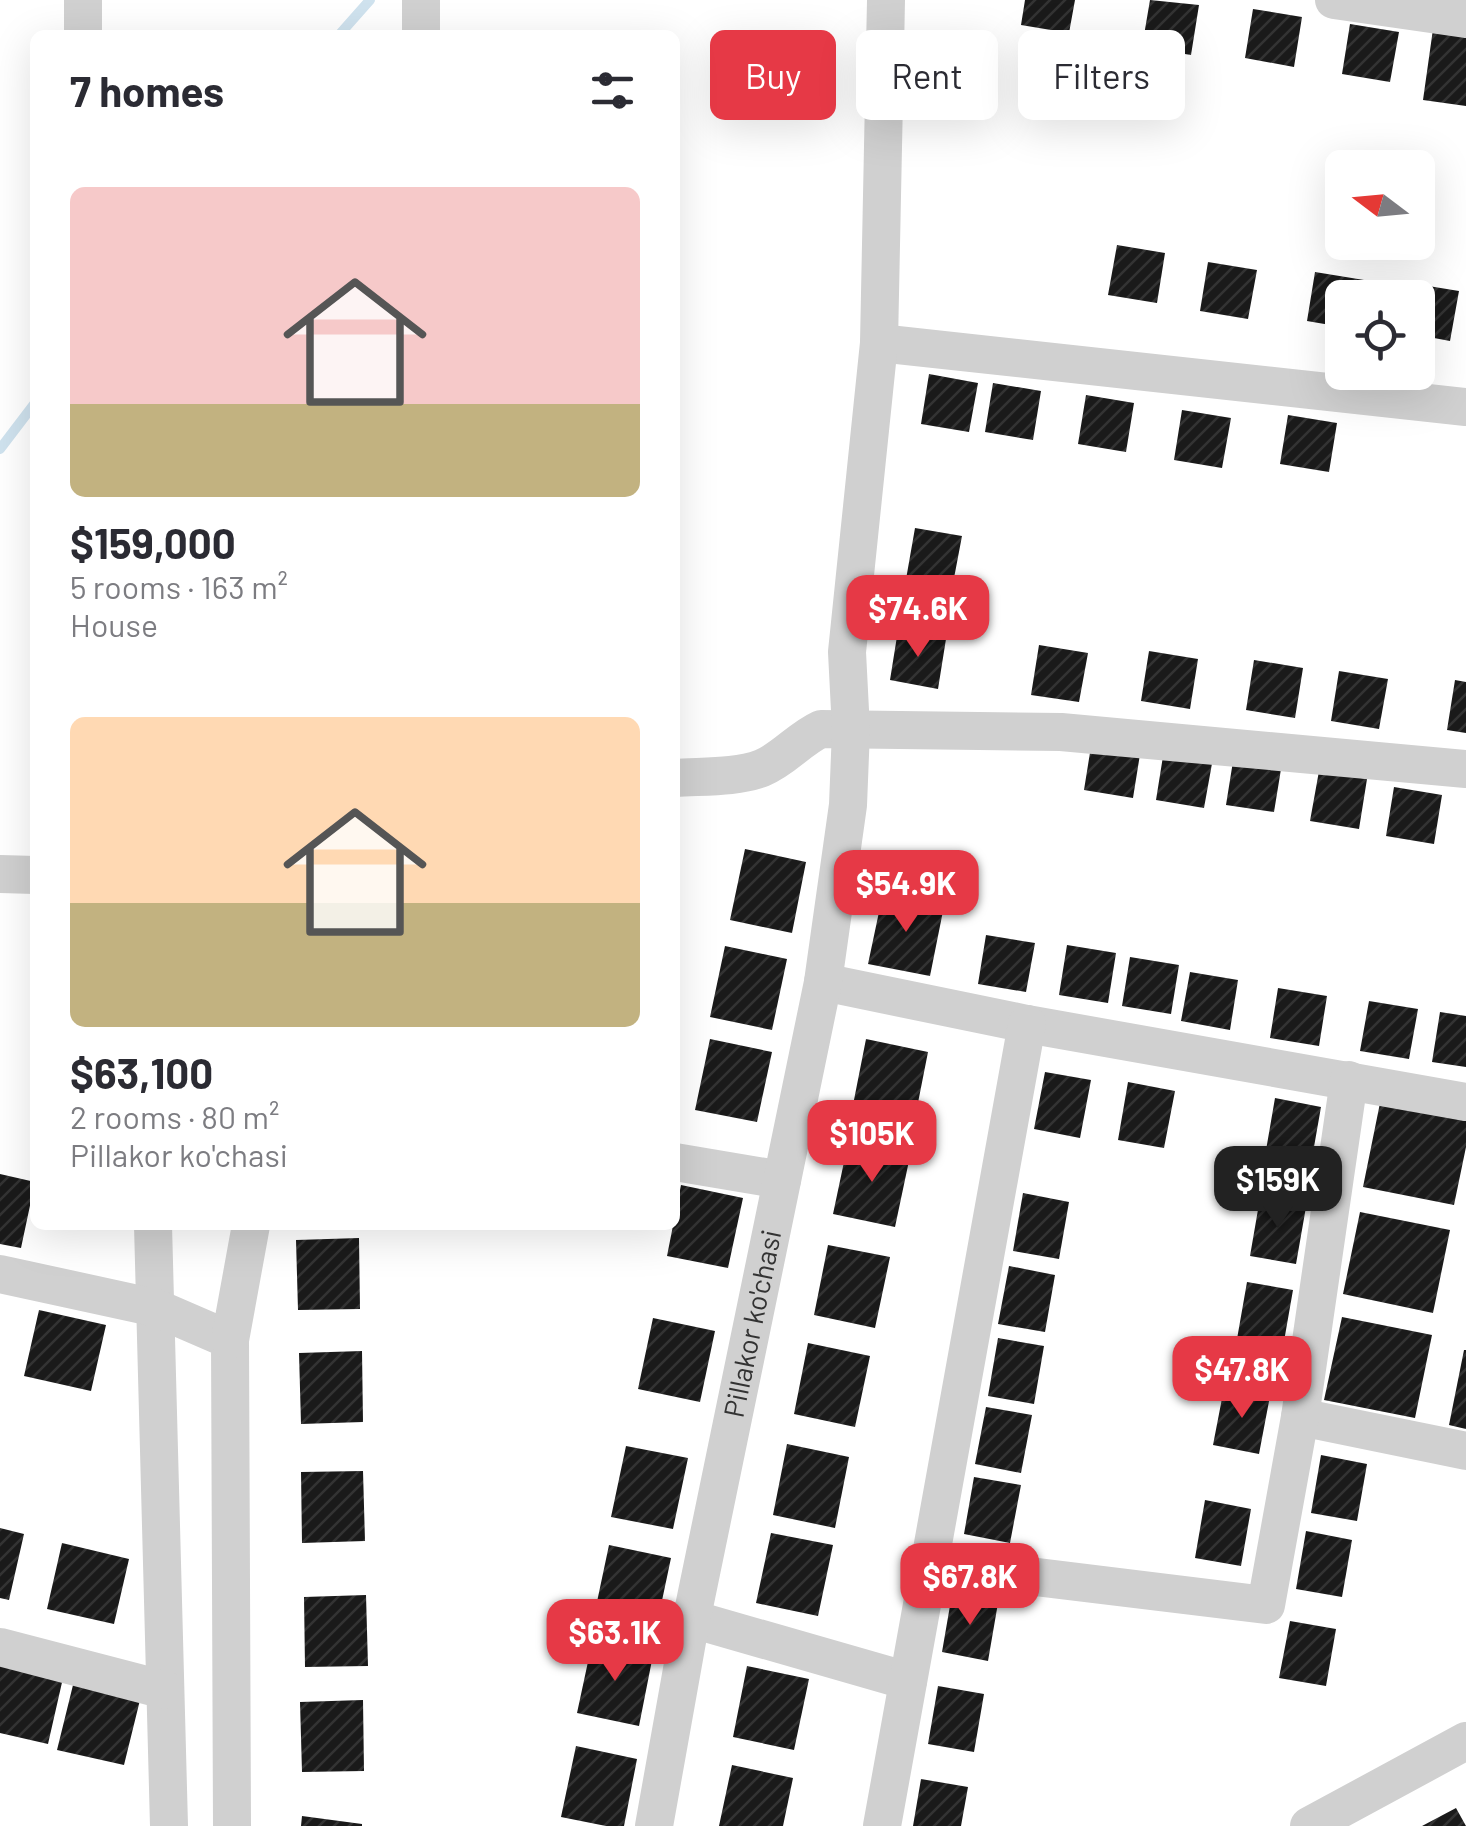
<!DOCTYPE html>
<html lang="en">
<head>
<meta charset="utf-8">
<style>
  :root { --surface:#fff; --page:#f2f2f3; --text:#2b2b33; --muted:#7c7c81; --accent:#e63946 }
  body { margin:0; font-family:Barlow,sans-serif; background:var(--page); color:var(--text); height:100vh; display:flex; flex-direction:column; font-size:38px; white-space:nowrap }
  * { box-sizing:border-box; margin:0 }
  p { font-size:32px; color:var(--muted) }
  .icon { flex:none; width:55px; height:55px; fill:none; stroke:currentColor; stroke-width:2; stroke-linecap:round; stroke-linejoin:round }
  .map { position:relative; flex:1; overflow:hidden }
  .sheet { position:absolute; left:30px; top:30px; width:650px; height:1200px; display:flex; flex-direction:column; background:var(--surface); border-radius:15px; box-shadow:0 10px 40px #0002 }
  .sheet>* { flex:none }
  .hud { position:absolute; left:710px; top:30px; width:605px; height:90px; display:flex; gap:20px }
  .needle { width:65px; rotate:286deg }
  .controls { position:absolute; left:1325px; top:150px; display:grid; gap:20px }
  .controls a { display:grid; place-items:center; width:110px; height:110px; border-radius:15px; background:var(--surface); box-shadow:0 10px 40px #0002; font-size:50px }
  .price { position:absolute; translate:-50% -85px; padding:0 22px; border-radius:20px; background:var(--accent); color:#fff; font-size:32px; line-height:65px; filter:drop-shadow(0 2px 5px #0008) }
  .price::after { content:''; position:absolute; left:50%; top:60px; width:30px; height:22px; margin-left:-15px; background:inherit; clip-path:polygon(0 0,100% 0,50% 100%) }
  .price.active { background:#222; color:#fff }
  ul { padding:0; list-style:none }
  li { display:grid; align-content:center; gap:20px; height:530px; padding:0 40px }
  li span { display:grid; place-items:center; height:310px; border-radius:15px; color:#555 }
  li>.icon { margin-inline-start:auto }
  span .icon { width:180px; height:180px; fill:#fffc; stroke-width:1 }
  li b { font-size:42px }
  h2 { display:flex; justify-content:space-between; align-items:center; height:120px; padding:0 40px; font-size:42px }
  .pill { padding:0 35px; border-radius:15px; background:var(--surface); box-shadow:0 10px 40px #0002; font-size:35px; line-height:90px }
  .pill.active { background:var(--accent); color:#fff }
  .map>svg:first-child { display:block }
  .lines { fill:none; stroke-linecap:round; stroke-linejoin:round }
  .stream { stroke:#cfe2ee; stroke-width:10 }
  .building { fill:url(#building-hatch) }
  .minor { stroke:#d0d0d0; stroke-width:38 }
  .labels { text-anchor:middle; stroke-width:10; stroke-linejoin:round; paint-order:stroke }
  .street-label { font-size:28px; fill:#333; stroke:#fff }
</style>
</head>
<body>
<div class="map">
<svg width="1466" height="1826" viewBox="0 0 1466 1826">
  <defs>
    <pattern id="building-hatch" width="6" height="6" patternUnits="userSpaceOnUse" patternTransform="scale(2.5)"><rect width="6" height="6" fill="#1a1a1a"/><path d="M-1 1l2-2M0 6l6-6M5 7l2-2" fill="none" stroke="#333"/></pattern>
  </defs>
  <rect width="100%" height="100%" fill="#fff"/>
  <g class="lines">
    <path class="stream" d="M339,35L370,0
      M0,449L35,403"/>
  </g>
  <path class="building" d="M1025,0H1075L1069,33L1021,25Z
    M1150,0L1199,5L1191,55L1142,47Z
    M1253,9L1302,17L1294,67L1245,58Z
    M1350,24L1399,32L1390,82L1342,74Z
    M1433,29L1466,33V106L1423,100Z
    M1117,245L1165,253L1157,303L1108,295Z
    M1208,262L1257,270L1248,319L1200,311Z
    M1315,272L1364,280L1361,298H1342V327L1307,321Z
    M1410,283L1459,291L1450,341L1418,335V298H1408Z
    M929,374L978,383L969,432L921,424Z
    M993,383L1041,391L1033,440L985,432Z
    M1086,395L1134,403L1126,452L1078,444Z
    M1182,410L1231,418L1222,468L1174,460Z
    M1288,415L1337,423L1329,472L1280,464Z
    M915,528L962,536L951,594L905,585Z
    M898,630L946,639L938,689L890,680Z
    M1039,645L1088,653L1079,702L1031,695Z
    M1149,651L1198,659L1190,709L1141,701Z
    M1254,660L1303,668L1295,718L1246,710Z
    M1339,671L1388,679L1379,729L1331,721Z
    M1455,680L1466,682V733L1447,730Z
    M1092,740L1141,748L1133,798L1084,790Z
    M1164,750L1213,758L1204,808L1156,800Z
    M1234,755L1282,763L1274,812L1226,805Z
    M1319,771L1367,779L1359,829L1310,821Z
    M1394,787L1442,795L1434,844L1386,836Z
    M745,849L806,862L792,933L730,920Z
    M883,893L944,906L930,976L868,964Z
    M986,935L1035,943L1026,992L978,984Z
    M1067,945L1116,953L1108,1003L1059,995Z
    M725,946L787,959L772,1030L710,1017Z
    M1130,957L1179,965L1171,1014L1122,1006Z
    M1190,972L1238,980L1230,1030L1181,1021Z
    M1278,988L1327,996L1319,1046L1270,1038Z
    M1369,1001L1418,1009L1409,1059L1360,1051Z
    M1440,1012L1466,1016V1067L1432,1062Z
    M710,1039L772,1052L757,1122L695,1110Z
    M866,1039L928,1052L914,1123L852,1110Z
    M1045,1072L1091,1080L1080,1138L1034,1129Z
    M1128,1082L1175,1091L1164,1148L1118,1140Z
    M1275,1098L1321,1107L1311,1164L1265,1156Z
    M1380,1103L1466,1121V1147L1454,1205L1363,1187Z
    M848,1143L910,1156L895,1227L833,1214Z
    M0,1174L35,1182L21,1248L0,1244Z
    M681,1185L743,1198L728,1268L667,1256Z
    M1023,1193L1069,1202L1059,1259L1013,1251Z
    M1260,1198L1306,1207L1296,1264L1250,1256Z
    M1360,1212L1450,1230L1433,1313L1343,1294Z
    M359,1238L360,1309L298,1310L296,1240Z
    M828,1245L890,1257L875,1328L814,1315Z
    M1009,1266L1055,1275L1045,1332L998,1324Z
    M1247,1282L1293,1290L1283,1347L1237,1339Z
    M39,1310L106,1325L91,1391L24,1376Z
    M1342,1317L1432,1335L1415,1418L1324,1400Z
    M653,1318L715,1331L700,1402L638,1389Z
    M998,1338L1044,1346L1034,1404L988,1396Z
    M808,1343L870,1356L855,1427L794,1414Z
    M1464,1350H1466V1429L1449,1425Z
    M362,1351L363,1422L301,1424L299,1353Z
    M1224,1388L1270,1396L1259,1454L1213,1445Z
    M986,1407L1032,1415L1021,1473L975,1464Z
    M787,1444L849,1457L835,1528L773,1515Z
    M626,1446L688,1458L673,1529L611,1517Z
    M1321,1455L1367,1464L1357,1521L1311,1513Z
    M363,1471L365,1541L302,1543L301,1472Z
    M974,1477L1021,1485L1010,1543L964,1534Z
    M1205,1500L1251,1509L1241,1566L1195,1558Z
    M0,1528L24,1534L9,1600L0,1598Z
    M1306,1531L1352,1540L1342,1597L1296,1589Z
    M771,1533L833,1545L818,1616L756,1603Z
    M62,1543L129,1559L114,1624L47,1609Z
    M609,1545L671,1558L656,1629L594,1616Z
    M952,1594L998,1603L988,1661L942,1652Z
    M366,1595L368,1666L305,1667L304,1597Z
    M1290,1621L1336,1629L1326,1686L1279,1678Z
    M592,1643L653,1655L639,1726L577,1713Z
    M0,1664L63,1678L48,1744L0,1733Z
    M747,1666L809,1679L794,1750L733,1737Z
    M73,1685L140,1700L124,1765L57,1750Z
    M938,1686L984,1694L974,1752L928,1744Z
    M363,1700L364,1771L302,1772L300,1702Z
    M576,1746L637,1759L624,1826H606L561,1817Z
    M732,1765L793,1778L783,1826H719Z
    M921,1779L968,1787L961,1826H913Z
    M1456,1808L1466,1826H1422Z
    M302,1816L362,1824V1826H301Z"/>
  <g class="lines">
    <g class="minor">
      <path d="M1334,0L1466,19"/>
      <path d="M83,35V0"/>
      <path d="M421,35V0"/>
      <path d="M879,343L1466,407"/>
      <path d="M675,778C702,776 736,778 762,768C784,759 799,739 821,729L1061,732L1466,769"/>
      <path d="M0,874L35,875"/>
      <path d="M823,982L1027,1024L1466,1102"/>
      <path d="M675,1162L782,1180"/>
      <path d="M153,1225L169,1826"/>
      <path d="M0,1274L156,1308L230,1340L232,1826"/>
      <path d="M230,1340L251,1225"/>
      <path d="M1300,1417L1466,1451"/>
      <path d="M930,1564L1266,1605L1300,1417L1349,1080"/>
      <path d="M692,1619L908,1681"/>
      <path d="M0,1647L165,1690"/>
      <path id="s1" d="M654,1826L688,1636L823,982L848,805L851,730L847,652L879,343L886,0"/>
      <path d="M882,1826L1027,1024"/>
      <path d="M1309,1826L1466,1741"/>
    </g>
  </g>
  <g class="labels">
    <g class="street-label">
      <text dy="10" stroke="none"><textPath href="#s1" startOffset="512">Pillakor ko'chasi</textPath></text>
    </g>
  </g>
</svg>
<div class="controls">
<a><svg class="needle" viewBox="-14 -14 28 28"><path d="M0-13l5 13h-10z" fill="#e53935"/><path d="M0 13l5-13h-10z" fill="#7c7c81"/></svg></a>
<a><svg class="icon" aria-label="locate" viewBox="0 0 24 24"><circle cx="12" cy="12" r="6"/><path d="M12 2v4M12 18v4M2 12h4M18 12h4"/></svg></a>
</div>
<b class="price" style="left:918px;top:660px">$74.6K</b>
<b class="price" style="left:906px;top:935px">$54.9K</b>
<b class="price" style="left:872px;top:1185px">$105K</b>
<b class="price active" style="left:1278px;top:1231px">$159K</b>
<b class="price" style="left:1242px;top:1421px">$47.8K</b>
<b class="price" style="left:970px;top:1628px">$67.8K</b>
<b class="price" style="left:615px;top:1684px">$63.1K</b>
<div class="hud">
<a class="pill active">Buy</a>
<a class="pill">Rent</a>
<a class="pill">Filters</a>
</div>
<section class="sheet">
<h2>7 homes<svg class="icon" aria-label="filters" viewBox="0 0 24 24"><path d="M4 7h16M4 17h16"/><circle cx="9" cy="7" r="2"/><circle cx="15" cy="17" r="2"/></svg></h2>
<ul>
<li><span style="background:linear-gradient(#f6c9c9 70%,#c2b280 0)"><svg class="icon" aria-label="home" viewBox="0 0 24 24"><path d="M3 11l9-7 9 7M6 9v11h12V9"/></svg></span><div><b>$159,000</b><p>5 rooms · 163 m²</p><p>House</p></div></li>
<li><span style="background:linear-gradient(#ffd9b3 60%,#c2b280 0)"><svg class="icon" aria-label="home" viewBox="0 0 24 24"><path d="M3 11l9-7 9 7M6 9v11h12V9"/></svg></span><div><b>$63,100</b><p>2 rooms · 80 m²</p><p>Pillakor ko'chasi</p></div></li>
</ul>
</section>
</div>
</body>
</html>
